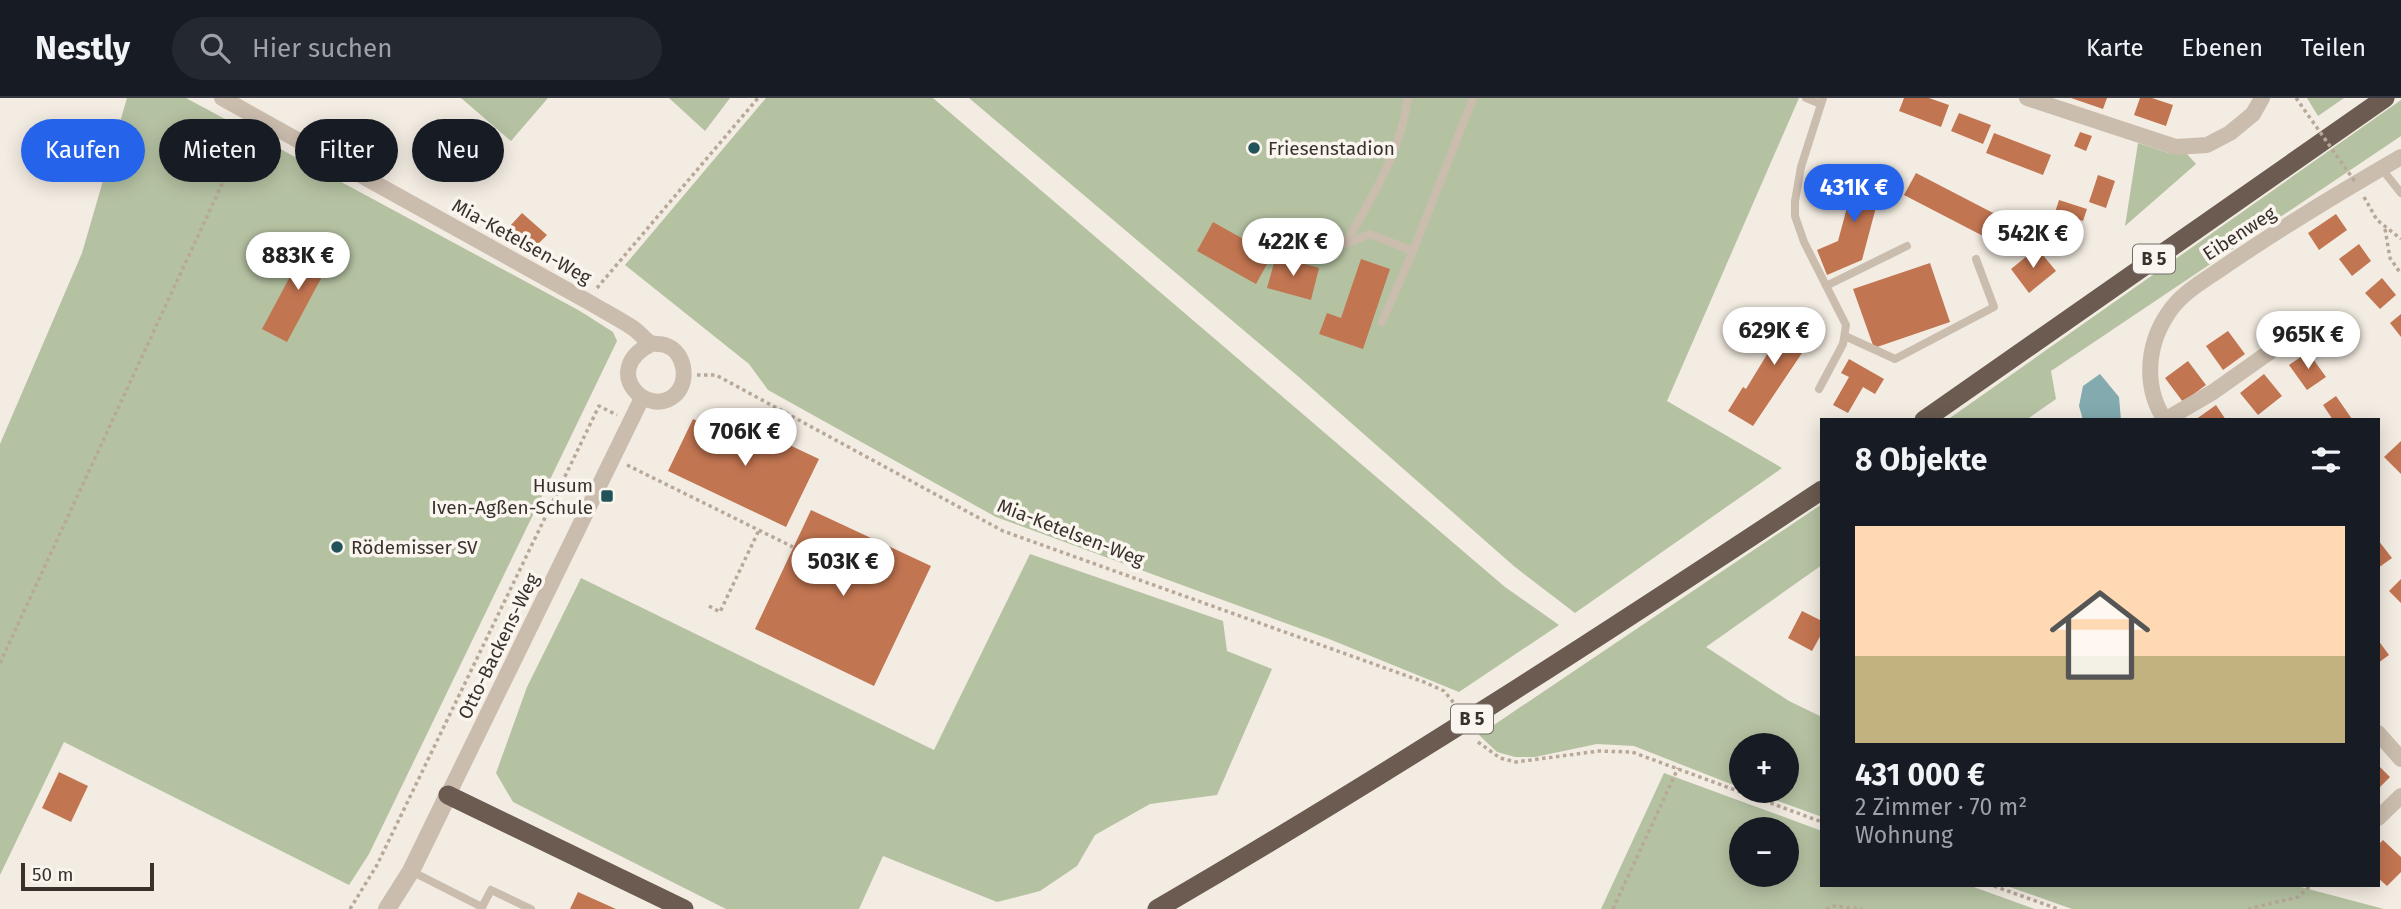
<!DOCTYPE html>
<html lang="de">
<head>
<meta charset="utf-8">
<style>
  :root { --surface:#171b24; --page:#242831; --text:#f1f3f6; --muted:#9ea1a6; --line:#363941; --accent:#2563eb }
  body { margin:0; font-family:"Fira Sans",sans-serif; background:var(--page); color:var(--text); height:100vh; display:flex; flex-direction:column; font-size:26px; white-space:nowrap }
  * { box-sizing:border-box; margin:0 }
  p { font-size:23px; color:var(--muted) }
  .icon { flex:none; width:38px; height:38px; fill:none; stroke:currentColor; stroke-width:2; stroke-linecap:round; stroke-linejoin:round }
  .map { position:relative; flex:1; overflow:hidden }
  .side { position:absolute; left:1820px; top:320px; width:560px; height:469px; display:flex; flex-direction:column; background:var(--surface); border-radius:0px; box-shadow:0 4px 18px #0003 }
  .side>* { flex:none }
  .guide { position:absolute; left:21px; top:21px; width:665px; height:63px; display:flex; gap:14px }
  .fabs { position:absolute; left:1729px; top:635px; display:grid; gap:14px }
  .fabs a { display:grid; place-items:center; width:70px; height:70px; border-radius:50%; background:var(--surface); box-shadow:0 4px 18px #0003; font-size:35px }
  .scale { position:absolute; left:21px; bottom:18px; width:133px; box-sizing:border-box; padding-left:7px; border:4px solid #3a312c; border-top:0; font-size:19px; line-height:24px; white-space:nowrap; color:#3a312c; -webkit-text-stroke:5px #faf6ef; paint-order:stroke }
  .price { position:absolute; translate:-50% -60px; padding:0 16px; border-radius:24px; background:#fff; color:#222; font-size:23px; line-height:46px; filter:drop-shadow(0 2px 4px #0008) }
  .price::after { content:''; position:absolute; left:50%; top:42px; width:21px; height:16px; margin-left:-10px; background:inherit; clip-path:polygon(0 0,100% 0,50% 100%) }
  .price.active { background:var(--accent); color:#fff }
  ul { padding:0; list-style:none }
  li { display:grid; align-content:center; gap:14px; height:371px; padding:0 35px }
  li+li { border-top:2px solid var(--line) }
  li span { display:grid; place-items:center; height:217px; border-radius:0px; color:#555 }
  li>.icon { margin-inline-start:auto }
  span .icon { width:126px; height:126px; fill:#fffc; stroke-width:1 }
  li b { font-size:30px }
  h2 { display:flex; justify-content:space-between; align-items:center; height:84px; padding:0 35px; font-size:30px }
  .tag { padding:0 24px; border-radius:32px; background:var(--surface); box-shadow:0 4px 18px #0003; font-size:24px; line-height:63px }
  .tag.active { background:var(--accent); color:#fff }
  header { display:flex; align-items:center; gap:42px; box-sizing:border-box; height:98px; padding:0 35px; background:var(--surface); border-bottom:2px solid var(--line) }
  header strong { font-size:33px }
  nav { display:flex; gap:38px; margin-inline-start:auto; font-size:24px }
  .search { width:490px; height:63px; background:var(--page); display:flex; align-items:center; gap:18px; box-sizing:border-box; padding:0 24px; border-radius:38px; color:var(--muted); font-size:26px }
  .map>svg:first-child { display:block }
  .green { fill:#b5c2a2; fill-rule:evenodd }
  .water { fill:#82aaaf }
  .building { fill:#c27551 }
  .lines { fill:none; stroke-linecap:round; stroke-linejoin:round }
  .path { stroke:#b7a898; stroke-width:3.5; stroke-dasharray:3.5 3.5; stroke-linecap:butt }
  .service { stroke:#cbbdae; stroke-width:8 }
  .minor { stroke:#cbbdae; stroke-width:16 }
  .tertiary { stroke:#cbbdae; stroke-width:18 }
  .trunk { stroke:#6b5b50; stroke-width:19 }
  .path-bridge { stroke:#b7a898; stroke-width:3.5; stroke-dasharray:3.5 3.5; stroke-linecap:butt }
  .poi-dot { fill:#22535b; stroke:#faf6ef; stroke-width:2.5 }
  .labels { text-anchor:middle; stroke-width:7; stroke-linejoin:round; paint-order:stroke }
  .shield { fill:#faf6ef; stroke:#746c66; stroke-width:2 }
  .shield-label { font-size:18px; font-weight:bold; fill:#3a312c }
  .poi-label { font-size:19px; fill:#3a312c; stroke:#faf6ef; text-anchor:start }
  .street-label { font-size:19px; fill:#3a312c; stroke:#faf6ef }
</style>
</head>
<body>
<header>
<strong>Nestly</strong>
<div class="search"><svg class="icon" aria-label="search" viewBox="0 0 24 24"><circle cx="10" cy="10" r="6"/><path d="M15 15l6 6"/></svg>Hier suchen</div>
<nav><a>Karte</a><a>Ebenen</a><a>Teilen</a></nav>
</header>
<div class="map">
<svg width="2401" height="811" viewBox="0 0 2401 811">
  <rect width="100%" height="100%" fill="#f3ece2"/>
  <path class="green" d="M127,0H186L580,213L613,234L617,243L369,756L349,787L64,644L0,777V346L82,155Z
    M461,0H548L511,43Z
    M669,0H730L705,33Z
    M766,0H933L1505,489L1559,527L1459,594L1329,541L996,419L768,292L749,266L625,167Z
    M969,0H1799L1667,303L1782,370L1575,515L1515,469L1300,280Z
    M2307,0H2344L2318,18Z
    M2401,2V38L2051,273L2056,301L2026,322H1947Z
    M2138,45L2169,55H2186L2196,66L2125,128Z
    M1822,406V467L1706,549L1789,603L1822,619V719L1750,693H1787V648H1741V690L1634,648L1597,646L1535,659H1515L1497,654L1479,637Z
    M1030,456L1223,523L1227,553L1272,571L1217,697L1150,706L1095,737L1077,768L1040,793L997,804L883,758L859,811H726L513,704L496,675L527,589L581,480L934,652Z
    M1664,675L1822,733V788H1971L2035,811H1601ZM1741,732H1787V777H1741Z
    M2007,788H2297L2384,811H2072Z"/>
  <path class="water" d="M2100,276L2119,299L2121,322H2083L2079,308L2083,288Z"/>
  <path class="building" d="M1904,0H1929L1949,7L1941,29L1899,13Z
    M2071,0H2107L2103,11Z
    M2140,0H2152L2173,7L2166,28L2134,17Z
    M1959,15L1991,27L1983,46L1951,33Z
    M2080,34L2092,38L2086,53L2074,48Z
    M1994,35L2051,57L2043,77L1986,55Z
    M1857,72L1884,79L1862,162L1827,177L1817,152L1838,143Z
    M1916,75L2024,131L2012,153L1904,97Z
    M2098,77L2115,83L2106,110L2089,104Z
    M2059,102L2087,111L2083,123L2073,120L2065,145L2047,139Z
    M522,115L547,137L534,150L510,128Z
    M2336,116L2347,132L2319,152L2308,135Z
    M1213,124L1272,157L1256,186L1197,153Z
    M308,145L333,158L287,244L262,231Z
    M2359,146L2371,163L2352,178L2339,161Z
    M2037,150L2056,173L2029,195L2011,171Z
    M1276,158L1319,170L1311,202L1267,190Z
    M1361,161L1390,171L1363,251L1319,236L1327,215L1341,220Z
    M1930,165L1950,224L1874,250L1853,191Z
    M2382,180L2396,197L2380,211L2365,195Z
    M1791,209L1816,225L1801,249L1804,252L1753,328L1728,313L1743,289L1746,291L1780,235L1776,233Z
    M2401,216V239L2390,225Z
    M2228,233L2245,256L2223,272L2206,248Z
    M2308,254L2326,279L2307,292L2289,267Z
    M1849,261L1884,281L1875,296L1863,289L1848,315L1833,307L1849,279L1841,275Z
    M2188,263L2206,287L2183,304L2165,280Z
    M2264,276L2282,298L2258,317L2240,295Z
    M2336,298L2352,321L2350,322H2333L2323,307Z
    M2216,307L2226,322H2195Z
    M726,317L819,361L786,429L668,373L693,321L718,333Z
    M2401,343V376L2384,359Z
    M811,412L931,468L874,588L755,531Z
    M2378,442L2392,460L2378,470Z
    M2401,481V505L2389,493Z
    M1802,513L1822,523V535L1812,553L1788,540Z
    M2378,542L2389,557L2378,565Z
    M2378,667L2390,679L2378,691Z
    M59,674L88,688L71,724L42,710Z
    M2383,742L2401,759V774L2387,788L2378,780V747Z
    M578,794L616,811H570Z"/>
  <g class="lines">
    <path class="path" d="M2364,99L2377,122L2401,141
      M2385,131L2390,160L2401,176
      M597,190L758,0
      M697,277H716L1003,433L1424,584L1444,593L1454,605
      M627,367L793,449
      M709,508L720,514L759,432
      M0,565L247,32
      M1478,644L1500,660L1516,664L1599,653L1632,654L1822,724
      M1994,788L2058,811
      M350,811L377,767L599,308L617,317
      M1613,811L1678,670
      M1826,811L1834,808L1862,811
      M2248,811L2298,799L2310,788"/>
    <path class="service" d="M1408,0C1400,56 1373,97 1345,146L1370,136L1413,153L1473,0
      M1806,0L1821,6
      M2381,70L2401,95
      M1311,155L1345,146
      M1826,188L1907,148
      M1382,224L1413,153
      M1845,238L1895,261L1994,209L1976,161
      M1819,291L1843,246L1846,227L1804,144L1795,118V103L1801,69L1823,0
      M411,773L482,809
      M481,811L491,792L531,811"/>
    <path class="minor" d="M222,0L587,203C602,212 618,220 633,230C639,234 643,240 649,244C654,247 659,245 665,247C684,253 690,281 676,296C648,323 599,272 651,246
      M2027,0L2176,49L2207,47L2230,35L2253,16L2262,0
      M2165,322C2144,291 2146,249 2167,217C2181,194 2207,181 2228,166C2284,128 2342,93 2401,59
      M2165,322L2213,294L2271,253
      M2378,635L2401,661
      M448,697L642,300
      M2378,720L2401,698"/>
    <path class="tertiary" d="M387,811L411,773L448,697"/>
    <path class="trunk" d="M1924,322L2385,0
      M448,697L684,811
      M1157,811C1384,679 1603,537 1822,392"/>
    <path class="path-bridge" d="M2296,0L2356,85"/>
  </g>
  <g class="poi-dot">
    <circle cx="1254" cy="50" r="7"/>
    <rect x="600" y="391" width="14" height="14" rx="3.5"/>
    <circle cx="337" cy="449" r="7"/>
  </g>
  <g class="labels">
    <g class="shield">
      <rect x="2133" y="146.5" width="42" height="29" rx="5"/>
      <rect x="1451" y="606.5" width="42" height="29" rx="5"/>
    </g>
    <g class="shield-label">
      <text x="2154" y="167">B 5</text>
      <text x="1472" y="627">B 5</text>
    </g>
    <g class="poi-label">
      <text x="1268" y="57">Friesenstadion</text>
      <text x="593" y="394" text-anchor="end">Husum<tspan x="593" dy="22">Iven-Agßen-Schule</tspan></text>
      <text x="351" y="456">Rödemisser SV</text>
    </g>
    <g class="street-label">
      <text transform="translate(2239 135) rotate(-33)" y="7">Eibenweg</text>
      <text transform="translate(522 143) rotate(29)" y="7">Mia-Ketelsen-Weg</text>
      <text transform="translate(1071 434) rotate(21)" y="7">Mia-Ketelsen-Weg</text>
      <text transform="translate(498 548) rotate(-64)" y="7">Otto-Backens-Weg</text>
    </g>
  </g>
</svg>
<div class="fabs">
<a>+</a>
<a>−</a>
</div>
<div class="scale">50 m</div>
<b class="price active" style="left:1854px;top:126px">431K €</b>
<b class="price" style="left:2033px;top:172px">542K €</b>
<b class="price" style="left:1293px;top:180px">422K €</b>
<b class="price" style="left:298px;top:194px">883K €</b>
<b class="price" style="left:1774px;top:269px">629K €</b>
<b class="price" style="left:2308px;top:273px">965K €</b>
<b class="price" style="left:745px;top:370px">706K €</b>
<b class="price" style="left:843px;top:500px">503K €</b>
<div class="guide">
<a class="tag active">Kaufen</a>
<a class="tag">Mieten</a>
<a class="tag">Filter</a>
<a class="tag">Neu</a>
</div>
<section class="side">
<h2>8 Objekte<svg class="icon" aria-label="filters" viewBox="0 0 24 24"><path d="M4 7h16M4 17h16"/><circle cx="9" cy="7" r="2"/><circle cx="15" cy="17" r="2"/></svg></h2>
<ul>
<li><span style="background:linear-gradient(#ffd9b3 60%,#c2b280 0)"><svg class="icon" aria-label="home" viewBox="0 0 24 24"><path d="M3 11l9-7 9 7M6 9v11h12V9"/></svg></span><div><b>431 000 €</b><p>2 Zimmer · 70 m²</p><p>Wohnung</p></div></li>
</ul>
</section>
</div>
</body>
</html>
